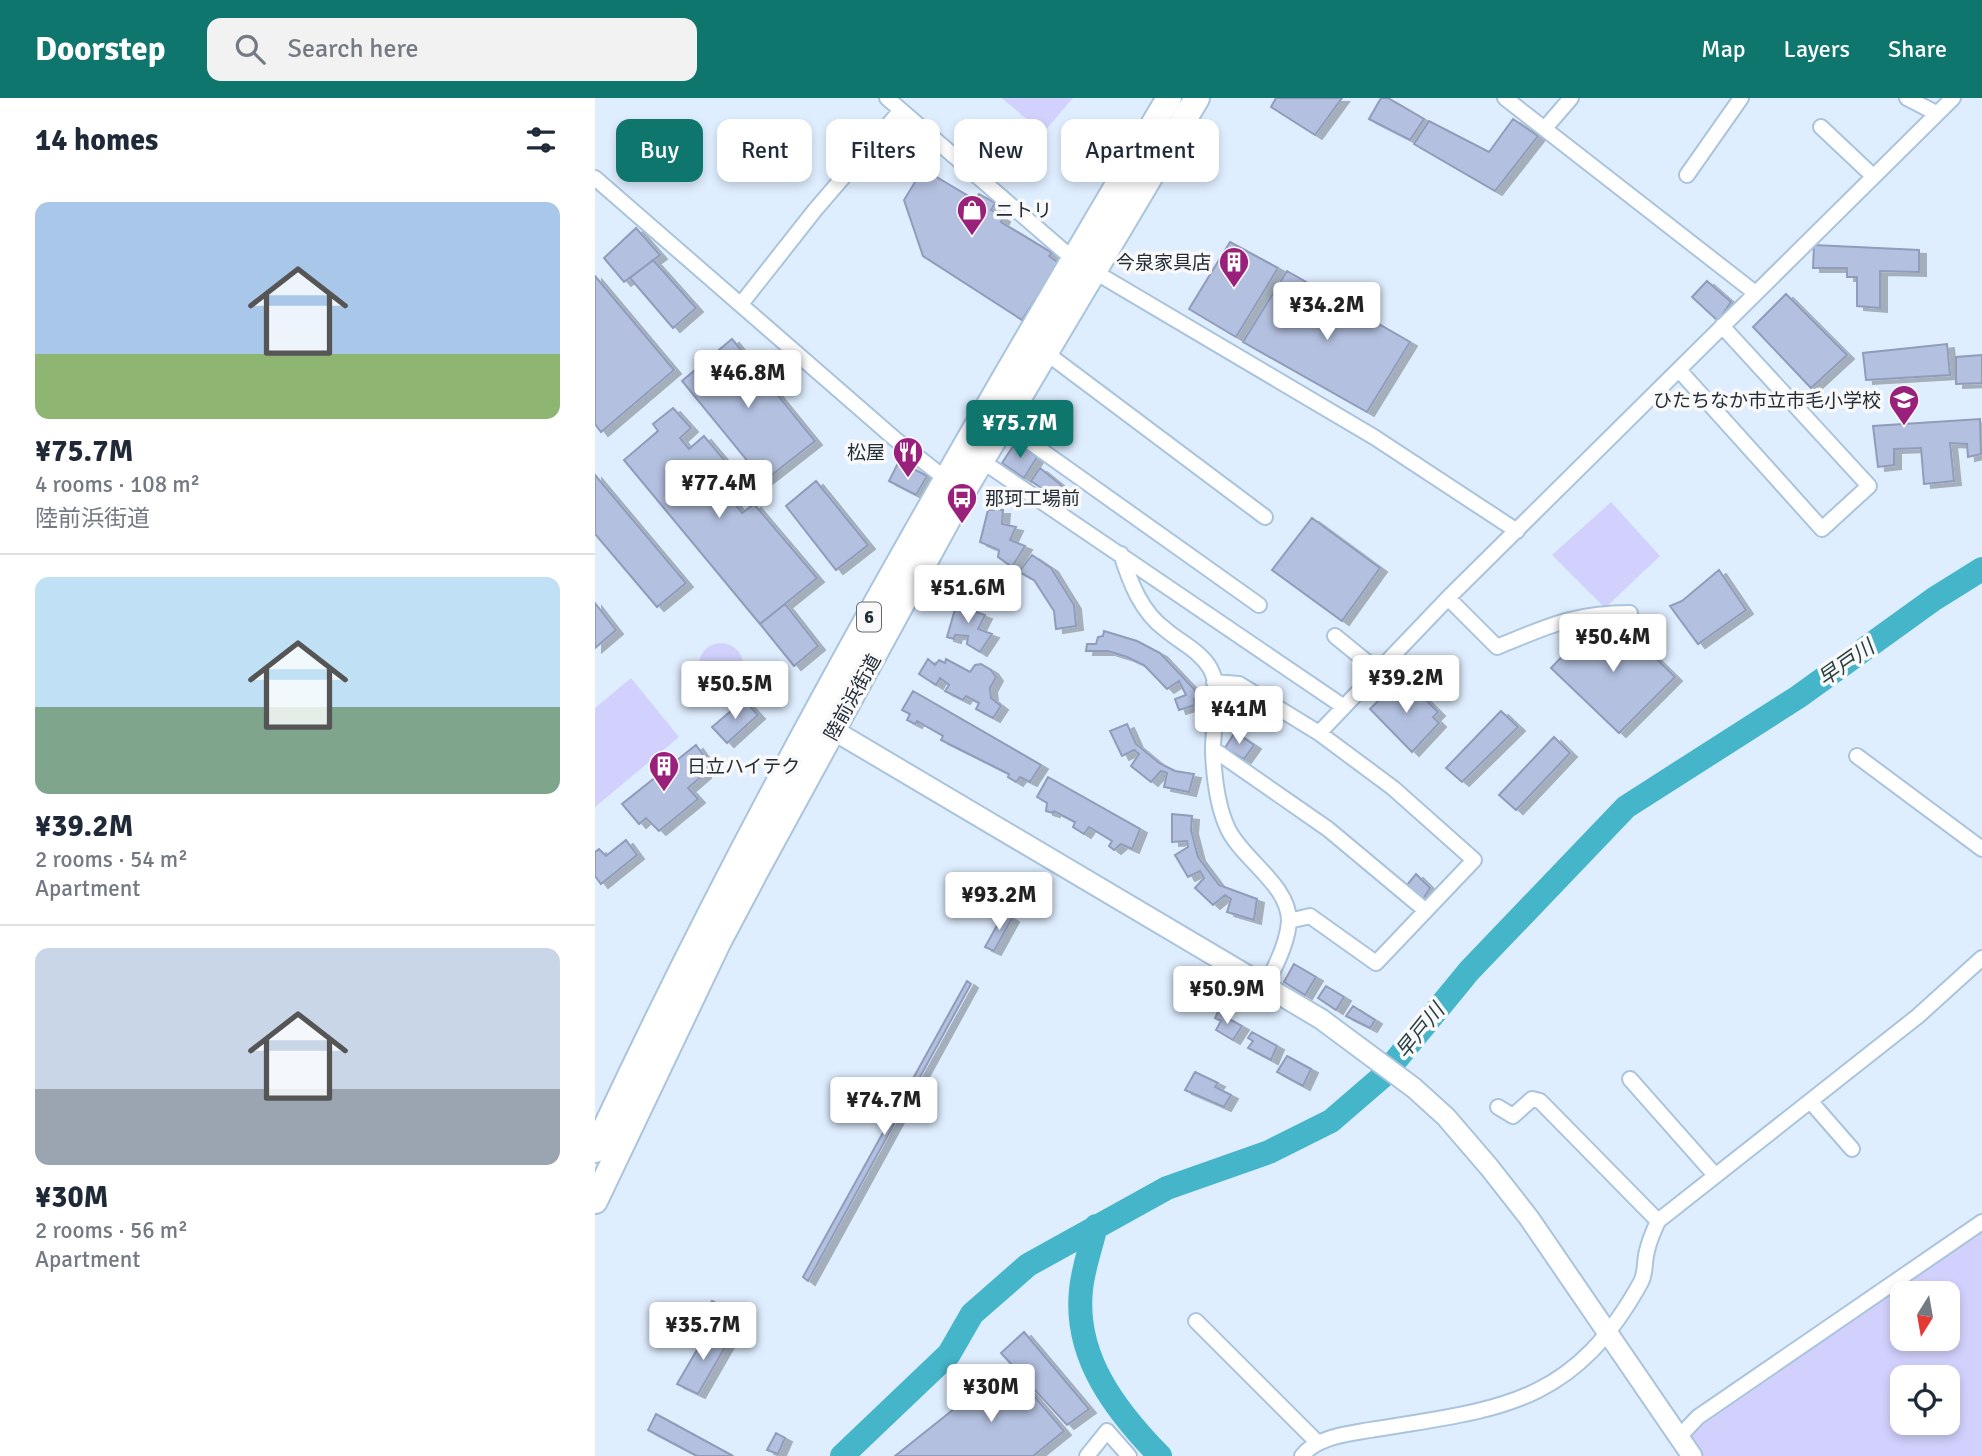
<!DOCTYPE html>
<html lang="en">
<head>
<meta charset="utf-8">
<style>
  :root { --surface:#fff; --page:#f2f2f3; --text:#1f2937; --muted:#747a83; --line:#e0e1e3; --accent:#0f766e }
  body { margin:0; font-family:Signika,"Noto Sans JP",sans-serif; background:var(--page); color:var(--text); height:100vh; display:flex; flex-direction:column; font-size:26px; white-space:nowrap }
  * { box-sizing:border-box; margin:0 }
  p { font-size:23px; color:var(--muted) }
  .icon { flex:none; width:38px; height:38px; fill:none; stroke:currentColor; stroke-width:2; stroke-linecap:round; stroke-linejoin:round }
  .map { position:relative; flex:1; overflow:hidden }
  .drawer { display:flex; flex-direction:column; background:var(--surface); width:595px }
  .drawer>* { flex:none }
  .guide { position:absolute; left:21px; top:21px; width:665px; height:63px; display:flex; gap:14px }
  .needle { width:46px; rotate:191deg }
  .buttons { position:absolute; left:1295px; top:1183px; display:grid; gap:14px }
  .buttons a { display:grid; place-items:center; width:70px; height:70px; border-radius:14px; background:var(--surface); box-shadow:0 4px 10px #0003; font-size:35px }
  .price { position:absolute; translate:-50% -60px; padding:0 16px; border-radius:7px; background:#fff; color:#222; font-size:23px; line-height:46px; filter:drop-shadow(0 2px 4px #0008) }
  .price::after { content:''; position:absolute; left:50%; top:42px; width:21px; height:16px; margin-left:-10px; background:inherit; clip-path:polygon(0 0,100% 0,50% 100%) }
  .price.current { background:var(--accent); color:#fff }
  ul { padding:0; list-style:none }
  li { display:grid; align-content:center; gap:14px; height:371px; padding:0 35px }
  li+li { border-top:2px solid var(--line) }
  li span { display:grid; place-items:center; height:217px; border-radius:14px; color:#555 }
  li>.icon { margin-inline-start:auto }
  span .icon { width:126px; height:126px; fill:#fffc; stroke-width:1 }
  li b { font-size:30px }
  h2 { display:flex; justify-content:space-between; align-items:center; height:84px; padding:0 35px; font-size:30px }
  .chip { padding:0 24px; border-radius:14px; background:var(--surface); box-shadow:0 4px 10px #0003; font-size:24px; line-height:63px }
  .chip.current { background:var(--accent); color:#fff }
  header { display:flex; align-items:center; gap:42px; box-sizing:border-box; height:98px; padding:0 35px; background:var(--accent); color:#fff }
  header strong { font-size:33px }
  nav { display:flex; gap:38px; margin-inline-start:auto; font-size:24px }
  .search { width:490px; height:63px; background:var(--page); display:flex; align-items:center; gap:18px; box-sizing:border-box; padding:0 24px; border-radius:14px; color:var(--muted); font-size:26px }
  main { display:flex; flex:1; min-height:0 }
  .map>svg:first-child { display:block }
  .green { fill:#d2d1fd; fill-rule:evenodd }
  .lines { fill:none; stroke-linecap:round; stroke-linejoin:round }
  .river { stroke:#45b5c9; stroke-width:24 }
  .building { fill:#b3c0df; stroke:#909cba; stroke-width:2; filter:url(#shadow) }
  .street-casing { stroke:#aac4de; stroke-width:18 }
  .secondary-casing { stroke:#aac4de; stroke-width:23 }
  .highway-casing { stroke:#aac4de; stroke-width:28 }
  .street { stroke:#fff; stroke-width:14 }
  .secondary { stroke:#fff; stroke-width:19 }
  .highway { stroke:#fff; stroke-width:24 }
  .labels { text-anchor:middle; stroke-width:7; stroke-linejoin:round; paint-order:stroke }
  .shield { fill:#f9f9f9; stroke:#636a72; stroke-width:2 }
  .shield-label { font-size:18px; font-weight:bold; fill:#232d38 }
  .poi-label { font-size:19px; fill:#232d38; stroke:#f9f9f9; text-anchor:start }
  .street-label { font-size:19px; fill:#232d38; stroke:#f9f9f9 }
  .water-label { font-size:21px; font-style:italic; fill:#263e44; stroke:#f9f9f9 }
</style>
</head>
<body>
<header>
<strong>Doorstep</strong>
<div class="search"><svg class="icon" aria-label="search" viewBox="0 0 24 24"><circle cx="10" cy="10" r="6"/><path d="M15 15l6 6"/></svg>Search here</div>
<nav><a>Map</a><a>Layers</a><a>Share</a></nav>
</header>
<main>
<section class="drawer">
<h2>14 homes<svg class="icon" aria-label="filters" viewBox="0 0 24 24"><path d="M4 7h16M4 17h16"/><circle cx="9" cy="7" r="2"/><circle cx="15" cy="17" r="2"/></svg></h2>
<ul>
<li><span style="background:linear-gradient(#a9c7e8 70%,#8fb573 0)"><svg class="icon" aria-label="home" viewBox="0 0 24 24"><path d="M3 11l9-7 9 7M6 9v11h12V9"/></svg></span><div><b>¥75.7M</b><p>4 rooms · 108 m²</p><p>陸前浜街道</p></div></li>
<li><span style="background:linear-gradient(#bfe0f5 60%,#7fa58c 0)"><svg class="icon" aria-label="home" viewBox="0 0 24 24"><path d="M3 11l9-7 9 7M6 9v11h12V9"/></svg></span><div><b>¥39.2M</b><p>2 rooms · 54 m²</p><p>Apartment</p></div></li>
<li><span style="background:linear-gradient(#c9d6e8 65%,#9aa5b1 0)"><svg class="icon" aria-label="home" viewBox="0 0 24 24"><path d="M3 11l9-7 9 7M6 9v11h12V9"/></svg></span><div><b>¥30M</b><p>2 rooms · 56 m²</p><p>Apartment</p></div></li>
</ul>
</section>
<div class="map">
<svg width="1387" height="1358" viewBox="0 0 1387 1358">
  <defs>
    <filter id="shadow"><feDropShadow dx="7" dy="4" stdDeviation="0" flood-color="#0004"/></filter>
  </defs>
  <rect width="100%" height="100%" fill="#dfeeff"/>
  <path class="green" d="M407,0H478L448,35Z
    M1016,404L1065,458L1010,510L957,457Z
    M104 567a22 22 0 1 1 44 0a22 22 0 1 1-44 0Z
    M36,580L84,639L0,709V610Z
    M1387,1133V1358H1108L1093,1337ZM1307,1195H1353V1241H1307ZM1307,1279H1353V1325H1307Z"/>
  <g class="lines">
    <path class="river" d="M501,1128C496,1149 488,1170 486,1192C479,1259 521,1313 565,1358
      M247,1358L354,1256L377,1216L433,1167L572,1090L674,1054L736,1023L787,979L874,873L1031,709L1203,599L1339,501L1387,471"/>
  </g>
  <path class="building" d="M681,0H747L720,37L676,9Z
    M786,0H793L829,21L815,42L774,21Z
    M918,21L943,38L900,93L819,46L834,23L894,54Z
    M328,71L380,102L384,96L400,105L396,112L408,120L406,124L457,155L454,158L464,165L427,222L328,158L309,102Z
    M41,130L65,157L29,184L9,160Z
    M635,144L683,170L641,239L594,211Z
    M1219,147L1324,152V174L1285,173V210L1262,208V179H1252V170H1218Z
    M58,162L101,210L78,230L35,180Z
    M692,173L815,244L772,314L648,244Z
    M0,178L79,272L6,334L0,326Z
    M1112,183L1136,204L1123,223L1097,199Z
    M1191,196L1252,257L1216,290L1158,229Z
    M137,241L220,343L169,383L87,283Z
    M1352,246L1355,277L1271,282L1268,255Z
    M1387,257V285L1361,286V259Z
    M78,310L96,330L85,340L94,351L109,338L130,363L116,375L147,415L159,406L222,480L165,526L29,362L63,333L58,326Z
    M1385,321L1386,356L1373,359L1372,346L1355,345L1359,383L1329,386L1326,350L1299,351V367L1283,369L1278,328Z
    M421,344L442,359L429,380L407,365Z
    M304,363L332,378L321,397L294,383Z
    M445,370L466,387L458,398L436,383Z
    M0,377L91,485L62,509L0,436Z
    M221,383L273,447L241,472L191,408Z
    M393,412H408L407,426L421,429L415,442L430,448L417,469L403,459L404,452L385,444Z
    M717,420L785,470L747,523L677,472Z
    M437,457L456,470L479,507L481,528L461,531L459,513L439,482L424,474Z
    M1124,472L1151,512L1103,546L1075,508L1087,503Z
    M376,499L375,512L390,517L383,531L397,536L385,554L372,546L373,538L360,537L359,541L352,539L363,501Z
    M0,505L21,532L0,550Z
    M190,506L223,548L199,568L165,526Z
    M1011,524L1022,537L1030,530L1080,579L1024,635L956,570L999,525L1003,530Z
    M509,533L542,543L565,555L599,591L603,600L599,601L600,607L584,612L580,601L591,597L584,583L572,591L549,567L532,559L513,553H491L492,546H501L503,539L508,538Z
    M333,561L340,567L344,562L350,565L351,561L375,574L380,567L386,566L396,572L401,579L395,590L396,600L406,608L398,620L381,611L384,605L371,598L368,602L350,593L354,587L345,580L341,587L324,576Z
    M807,584L809,587L813,584L843,614L838,619L844,625L817,654L775,611L796,590Z
    M318,593L446,667L435,684L425,679L421,684L413,679L414,676L346,642L348,638L322,623L320,626L312,622L315,616L307,612Z
    M149,602L163,617L132,645L117,629Z
    M906,613L923,629L867,684L851,670Z
    M532,626L541,646L564,665L580,673L599,676L594,694L569,689L572,675L566,673L556,684L536,668L544,656L539,652L527,658L515,633Z
    M640,634L659,647L649,661L630,650Z
    M959,639L975,655L921,712L904,697Z
    M101,647L114,665L106,672L109,676L93,690L103,701L64,733L51,720L44,726L27,706Z
    M453,679L545,731L537,751L526,746L519,752L514,748L517,743L494,729L489,736L478,729L480,724L459,713L458,715L451,713L452,705L442,699Z
    M577,716L597,718L596,732L603,759L624,787L662,801L659,822L632,814L636,801L630,797L618,807L600,790L609,780L605,773L593,779L580,757L593,749L592,743L577,744Z
    M31,742L42,757L6,786L0,778V754L4,751L11,758Z
    M821,776L835,790L828,801L812,787Z
    M409,815L417,820L399,853L390,849Z
    M699,866L721,879L710,897L689,884Z
    M372,883L376,886L213,1183L208,1179Z
    M731,888L749,899L741,912L723,900Z
    M758,908L780,922L775,930L751,918Z
    M625,910L630,912L627,917L647,928L638,942L621,932L626,923L620,920Z
    M657,934L682,948L676,962L653,950L658,943L653,940Z
    M692,958L716,971L708,988L682,974Z
    M600,974L623,985L620,989L636,997L629,1009L590,992Z
    M117,1203L141,1215L128,1238L124,1236L132,1219L114,1209Z
    M113,1233L134,1242L103,1296L82,1286Z
    M429,1234L494,1311L472,1327L406,1255Z
    M413,1268L469,1333L438,1358H300Z
    M61,1316L138,1358H102L53,1332Z
    M181,1335L190,1340L183,1356L172,1352Z"/>
  <g class="lines">
    <g class="street-casing">
      <path id="street" d="M292,0L478,161L779,339L922,433
        M910,0L1159,194
        M1312,0L1341,15
        M951,29L976,0
        M1226,29L1278,78
        M1092,77L1146,0
        M0,80L300,341L356,385
        M146,206L220,112L306,12
        M450,254L670,419
        M1084,272L1227,431L1274,388L1127,228
        M408,325L664,507
        M387,363L749,609
        M526,456C535,484 546,514 571,532C585,544 605,553 615,570C629,596 617,627 618,654C619,679 622,708 633,731C648,762 694,787 694,823C693,844 680,870 670,888
        M853,500L902,549C953,528 979,515 1035,515
        M740,538L784,574
        M619,584L644,586L724,635L798,690L879,762L781,865L715,818L694,823
        M724,635L853,500L1358,0
        M618,651L733,731L830,812
        M1262,658L1387,751
        M1035,981L1119,1076
        M1216,1004L1257,1051
        M903,1009L918,1018L937,1001L945,1003L1063,1123
        M601,1223L723,1345
        M1084,1339L1103,1319L1387,1124
        M492,1358L512,1333L534,1358
        M707,1358C721,1339 753,1336 775,1332C903,1311 977,1309 1046,1184C1051,1175 1049,1163 1052,1153C1054,1143 1059,1132 1063,1123L1323,918L1387,860"/>
    </g>
    <g class="secondary-casing">
      <path id="secondary" d="M228,626L726,921L819,990L851,1019L894,1069L934,1120L1097,1358"/>
    </g>
    <g class="highway-casing">
      <path id="highway" d="M0,1052C168,689 370,344 574,0
        M0,1103L123,845L160,775L369,392L602,0"/>
    </g>
    <use href="#street" class="street"/>
    <use href="#secondary" class="secondary"/>
    <use href="#highway" class="highway"/>
  </g>
  <defs>
    <g id="shop-pin" transform="scale(1.575)"><path d="M0 17L-7.5 6A9.5 9.5 0 1 1 7.5 6Z" fill="#9a217b" stroke="#f9f9f9"/><path d="M-5-2.5h2.3a2.7 3.5 0 0 1 5.4 0H5L5.5 6h-11ZM-1.5-2.5h3a1.5 2.3 0 0 0-3 0Z" fill="#fff"/></g>
    <g id="building-pin" transform="scale(1.575)"><path d="M0 17L-7.5 6A9.5 9.5 0 1 1 7.5 6Z" fill="#9a217b" stroke="#f9f9f9"/><path d="M-4-6H4V6H1V3H-1V6H-4ZM-2.5-4.3h1.7v1.8h-1.7ZM.8-4.3h1.7v1.8H.8ZM-2.5-1h1.7V.8h-1.7ZM.8-1h1.7V.8H.8Z" fill="#fff"/></g>
    <g id="school-pin" transform="scale(1.575)"><path d="M0 17L-7.5 6A9.5 9.5 0 1 1 7.5 6Z" fill="#9a217b" stroke="#f9f9f9"/><path d="M0-5L7-2L0 1L-7-2ZM-4 1L0 2.5L4 1V4Q0 6-4 4Z" fill="#fff"/></g>
    <g id="restaurant-pin" transform="scale(1.575)"><path d="M0 17L-7.5 6A9.5 9.5 0 1 1 7.5 6Z" fill="#9a217b" stroke="#f9f9f9"/><path d="M-5-6h1v4h1v-4h1v4h1v-4h1v5L-1.5 .5V6h-2V.5L-5-1ZM5-6V6H3V1.5H1.5Q1.5-4 5-6Z" fill="#fff"/></g>
    <g id="bus-pin" transform="scale(1.575)"><path d="M0 17L-7.5 6A9.5 9.5 0 1 1 7.5 6Z" fill="#9a217b" stroke="#f9f9f9"/><path d="M-5-6H5V4H4V6H2V4H-2V6H-4V4H-5ZM-3.5-4V0h7V-4ZM-3.5 1.2v1.5H-2V1.2ZM2 1.2v1.5H3.5V1.2Z" fill="#fff"/></g>
  </defs>
  <g fill-rule="evenodd">
    <use href="#shop-pin" x="377" y="112"/>
    <use href="#building-pin" x="639" y="164"/>
    <use href="#school-pin" x="1309" y="302"/>
    <use href="#restaurant-pin" x="313" y="354"/>
    <use href="#bus-pin" x="367" y="400"/>
    <use href="#building-pin" x="69" y="668"/>
  </g>
  <g class="labels">
    <rect class="shield" x="262" y="504.5" width="24" height="29" rx="5"/>
    <g class="shield-label">
      <text x="274" y="525">6</text>
    </g>
    <g class="poi-label">
      <text x="400" y="119">ニトリ</text>
      <text x="616" y="171" text-anchor="end">今泉家具店</text>
      <text x="1286" y="309" text-anchor="end">ひたちなか市立市毛小学校</text>
      <text x="290" y="361" text-anchor="end">松屋</text>
      <text x="390" y="407">那珂工場前</text>
      <text x="92" y="675">日立ハイテク</text>
    </g>
    <g class="street-label">
      <text transform="translate(257 599) rotate(-61)" y="7">陸前浜街道</text>
    </g>
    <g class="water-label">
      <text transform="translate(1251 565) rotate(-35)" y="7">早戸川</text>
      <text transform="translate(825 933) rotate(-51)" y="7">早戸川</text>
    </g>
  </g>
</svg>
<div class="buttons">
<a><svg class="needle" viewBox="-14 -14 28 28"><path d="M0-13l5 13h-10z" fill="#e53935"/><path d="M0 13l5-13h-10z" fill="#747a83"/></svg></a>
<a><svg class="icon" aria-label="locate" viewBox="0 0 24 24"><circle cx="12" cy="12" r="6"/><path d="M12 2v4M12 18v4M2 12h4M18 12h4"/></svg></a>
</div>
<b class="price" style="left:732px;top:244px">¥34.2M</b>
<b class="price" style="left:153px;top:312px">¥46.8M</b>
<b class="price current" style="left:425px;top:362px">¥75.7M</b>
<b class="price" style="left:124px;top:422px">¥77.4M</b>
<b class="price" style="left:373px;top:527px">¥51.6M</b>
<b class="price" style="left:1018px;top:576px">¥50.4M</b>
<b class="price" style="left:811px;top:617px">¥39.2M</b>
<b class="price" style="left:140px;top:623px">¥50.5M</b>
<b class="price" style="left:644px;top:648px">¥41M</b>
<b class="price" style="left:404px;top:834px">¥93.2M</b>
<b class="price" style="left:632px;top:928px">¥50.9M</b>
<b class="price" style="left:289px;top:1039px">¥74.7M</b>
<b class="price" style="left:108px;top:1264px">¥35.7M</b>
<b class="price" style="left:396px;top:1326px">¥30M</b>
<div class="guide">
<a class="chip current">Buy</a>
<a class="chip">Rent</a>
<a class="chip">Filters</a>
<a class="chip">New</a>
<a class="chip">Apartment</a>
</div>
</div>
</main>
</body>
</html>
